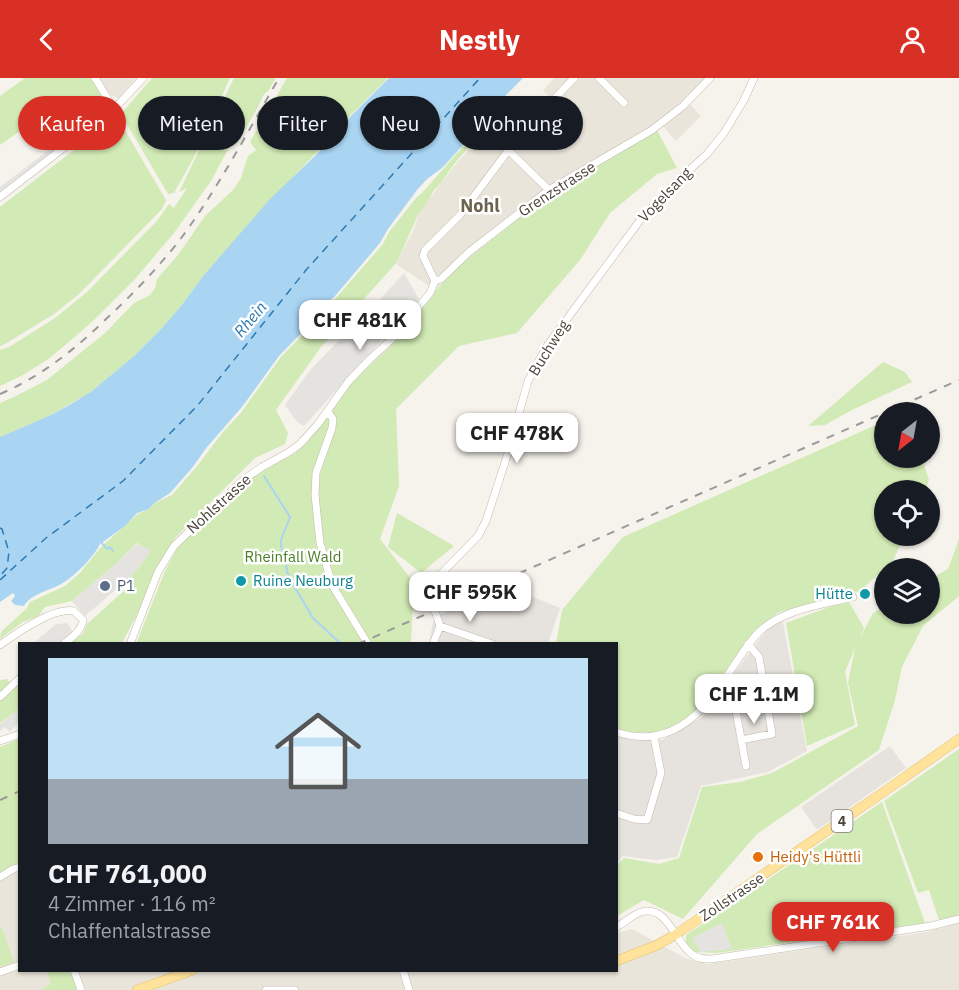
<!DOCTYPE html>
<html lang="de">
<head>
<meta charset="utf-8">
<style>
  :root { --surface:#171b24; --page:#242831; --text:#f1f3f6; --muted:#9ea1a6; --line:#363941; --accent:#d93025 }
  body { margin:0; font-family:"IBM Plex Sans",sans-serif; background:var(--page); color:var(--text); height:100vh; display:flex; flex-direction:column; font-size:22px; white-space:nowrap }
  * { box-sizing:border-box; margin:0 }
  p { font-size:20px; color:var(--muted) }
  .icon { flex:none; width:33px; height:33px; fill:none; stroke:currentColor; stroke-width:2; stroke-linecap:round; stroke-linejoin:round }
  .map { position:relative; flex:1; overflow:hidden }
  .drawer { position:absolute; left:18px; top:564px; width:600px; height:330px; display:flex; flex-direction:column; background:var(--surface); border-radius:0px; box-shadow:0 2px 4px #0004 }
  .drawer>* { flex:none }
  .hud { position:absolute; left:18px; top:18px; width:600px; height:54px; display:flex; gap:12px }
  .needle { width:39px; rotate:211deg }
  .fabs { position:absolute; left:874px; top:324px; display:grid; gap:12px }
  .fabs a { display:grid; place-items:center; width:66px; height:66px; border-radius:50%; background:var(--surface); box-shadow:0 2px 4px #0004; font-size:30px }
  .price { position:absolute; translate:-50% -51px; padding:0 14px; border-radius:12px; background:#fff; color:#222; font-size:20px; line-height:39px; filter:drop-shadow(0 2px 3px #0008) }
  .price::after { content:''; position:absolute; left:50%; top:36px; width:18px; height:14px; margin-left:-9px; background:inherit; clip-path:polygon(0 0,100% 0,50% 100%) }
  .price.current { background:var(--accent); color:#fff }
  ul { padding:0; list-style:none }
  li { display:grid; align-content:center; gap:12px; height:318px; padding:0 30px }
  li+li { border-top:2px solid var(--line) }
  li span { display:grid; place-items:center; height:186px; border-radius:0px; color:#555 }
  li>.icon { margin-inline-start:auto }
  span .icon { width:108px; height:108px; fill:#fffc; stroke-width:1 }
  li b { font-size:26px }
  .chip { padding:0 21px; border-radius:27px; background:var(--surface); box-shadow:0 2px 4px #0004; font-size:21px; line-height:54px }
  .chip.current { background:var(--accent); color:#fff }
  header { display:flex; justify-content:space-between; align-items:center; height:78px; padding:0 30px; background:var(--accent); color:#fff; font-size:27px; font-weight:700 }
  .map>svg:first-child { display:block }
  .residential { fill:#eae5da }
  .industrial { fill:#e6e2dd }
  .green { fill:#d2eab5 }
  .parking { fill:#e5e3e0 }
  .water { fill:#a9d4f2 }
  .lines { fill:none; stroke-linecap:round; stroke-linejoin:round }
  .stream { stroke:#a9d4f2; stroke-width:2 }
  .ferry { stroke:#2e7ab2; stroke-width:1.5; stroke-dasharray:8 6; stroke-linecap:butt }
  .minor-casing { stroke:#c2bbae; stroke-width:8 }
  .major-casing { stroke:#e6c16a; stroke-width:10 }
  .minor { stroke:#fff; stroke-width:7 }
  .major { stroke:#ffe39c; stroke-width:9 }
  .rail { stroke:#9a9a9a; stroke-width:2; stroke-dasharray:8 8; stroke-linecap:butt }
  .minor-bridge-casing { stroke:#c2bbae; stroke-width:8; stroke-linecap:butt }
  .minor-bridge { stroke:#fff; stroke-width:7 }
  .culture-dot { fill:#0f9aa8; stroke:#fff; stroke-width:2 }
  .service-dot { fill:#5c6f8a; stroke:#fff; stroke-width:2 }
  .food-dot { fill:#e8710a; stroke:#fff; stroke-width:2 }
  .labels { text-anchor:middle; stroke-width:5; stroke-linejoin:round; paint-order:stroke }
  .shield { fill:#fff; stroke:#817c74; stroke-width:1.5 }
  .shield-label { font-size:14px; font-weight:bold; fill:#4b4439 }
  .street-label { font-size:15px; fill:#4b4439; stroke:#fff }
  .park-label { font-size:15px; fill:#4a7f2a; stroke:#fff }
  .culture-label { font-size:15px; fill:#0d838f; stroke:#fff; text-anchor:start }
  .service-label { font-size:15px; fill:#4e5e75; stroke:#fff; text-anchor:start }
  .food-label { font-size:15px; fill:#c56008; stroke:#fff; text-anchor:start }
  .water-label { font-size:16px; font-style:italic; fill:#2e7ab2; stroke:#fff }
  .quarter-label { font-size:18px; font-weight:bold; fill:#6e6250; stroke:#fff }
</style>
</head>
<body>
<header><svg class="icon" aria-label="back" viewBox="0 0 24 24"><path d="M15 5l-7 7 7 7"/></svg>Nestly<svg class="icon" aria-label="person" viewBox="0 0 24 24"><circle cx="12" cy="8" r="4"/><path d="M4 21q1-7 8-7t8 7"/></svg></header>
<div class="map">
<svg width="959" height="912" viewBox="0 0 959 912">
  <rect width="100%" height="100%" fill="#f6f3ec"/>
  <path class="residential" d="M95,0H136L119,20L112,18Z
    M554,0H713L688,24L701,38L676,63L662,47L554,113L540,123L485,166L455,191L435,212L396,186L414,151L420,133L456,86L483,55L491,41L495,38L517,57L550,20L543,12Z
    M19,793L20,892H616L617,855L632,851L687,881L708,886L927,854L959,845V912H0V802Z"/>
  <path class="industrial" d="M507,508L560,530L548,565L429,566L433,544L441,536Z
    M782,539L807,673L768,694L701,708L677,779L656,782L623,778L617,785V657L631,661L662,662L702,639L761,559Z
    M890,668L906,690L817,752L801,729Z"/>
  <path class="green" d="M25,0H90C99,14 113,25 97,39L95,37L79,50L59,26L0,67V18Z
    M152,0H230L193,81L174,115L168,116L121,36Z
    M234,0H276L268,13L264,16L258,29L241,59L237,58L233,62L211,103L174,155L135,201L92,244L50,280L23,297L0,308V272L9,269L55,240L87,214L156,144L169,126L174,130L187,110L179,114Z
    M287,0H388L352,36L315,76L261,133L204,197L181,228L163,249L134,278L92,313L51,337L0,359V325L16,318L47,302L105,255L134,225L150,217L155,210L157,201L178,177L205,138L233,112L241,100L248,78L256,72L250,64Z
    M117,39L166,122L162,131L78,217L54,236L5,266L0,268V129Z
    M657,52L677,90L657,96L610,135L580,182L517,255L459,268L396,331L399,408L380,461L414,505L411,565L136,566L165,493L179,467L212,436L254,398L294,376L307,365L351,304L391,268L436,212L455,191L540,123L572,101Z
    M481,55L455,85L441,105L434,112L428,123L419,135L397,184L321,269L276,332L288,355L285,366L255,380L175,460L156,492L140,531L122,565H69L83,556L87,546L127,510L133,506L128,501L139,489L150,473L137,465L117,485L72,523L45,529L38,538L23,544L0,561L1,554L26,531L30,524L65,508L80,495L101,469L138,436L149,431L153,426L172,417L198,387L223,354L240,336L281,279L316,243L383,166L389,154L417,119L422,115L474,56Z
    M883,284L905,294L912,304L852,332L825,347L808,348Z
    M885,343V380H922L929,402L925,412H885V458H904L893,483L861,512L839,522L810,526L779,534L755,552L695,635L677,647L654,654L630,655L617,653L616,566H556L562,532L623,459Z
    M397,435L454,468L421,495L388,469Z
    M959,461V518L923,548L902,589L895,622L879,672L757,756L683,841L644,822L617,838L616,788L624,780L659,786L679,780L702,709L740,704L772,695L858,648L848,605L855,570L845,594L855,647L807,668L786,545L848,522L864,550L859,562L873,535L885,528V536H930V501L948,491Z
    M8,601L11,611L19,604V631L0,645V602Z
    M19,661V784L0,796V669Z
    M959,671V837L939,842L929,812L918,815L884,723Z
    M882,724L925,845L717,875L694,874L686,865V857Z
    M0,850H2L14,884L0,889Z
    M47,893H70L77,912H40L51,906Z"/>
  <path class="parking" d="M95,37L97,39L0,115V109Z
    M404,195L419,221L304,348L297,344L285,327L311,291L351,250L353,251Z
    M137,466L151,472L139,489L128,501L85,538L72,523L117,485Z
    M67,545L75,557L64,565L32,566L56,546Z
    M19,631V644L10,654L5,649L0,653V646Z
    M722,845L732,871L701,874L692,860Z"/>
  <path class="water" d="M389,0H523L502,21L474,55L442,90L427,101L417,112L388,151L380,165L335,218L318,233L309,247L279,278L242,329L207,369L192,390L170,415L153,426L149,431L137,435L125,448L103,464H101C95,478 74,499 61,506C49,513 32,515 24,528L15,527L11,523L15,518L13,515L0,524V359L51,337L71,326L92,313L134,278L163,249L181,228L204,197L271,120L316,77L353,36Z"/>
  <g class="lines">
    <path class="stream" d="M264,398L290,439L281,462V468L286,484L287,494L294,508L313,540L341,566
      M100,461L101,464L107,471L110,469L113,473"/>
    <path class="ferry" d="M0,450L2,451L9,474L7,490L0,498
      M0,502L46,460L123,403L198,327L306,192L480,0"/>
    <g class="minor-casing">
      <path id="minor" d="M95,0L114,31
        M599,0L624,25
        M508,72L549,112
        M0,119L114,31L143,0
        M435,203L441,201L469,174L549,112L652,52L683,28L710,0
        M435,203L423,178L425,172L460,137L516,62L574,0
        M327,333L333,341L332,350L316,395L315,417L320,465L332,507L368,566
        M432,528L430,519L432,508L439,498L478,458L486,443L508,375L528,303L547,268L641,141L676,104L707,76L724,55L744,22L754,0
        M440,548L492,566
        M130,566L158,494L174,468L243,402L262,389L289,374L300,366L318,346L348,304L370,281L391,262L425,221L430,215L435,203
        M433,566L440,548L436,536
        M0,567C17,555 53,529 74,533L83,542C81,554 72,559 64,566
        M720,608L731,617L734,622L746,688
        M0,619L20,600
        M616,654C635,660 652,661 671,653C703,639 720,608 739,580C745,571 751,562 759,554C783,531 822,527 853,519
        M741,662L772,656L759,579L748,566
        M0,663L20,656
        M616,735L634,741L647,742L661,695L654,659
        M0,799L13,791L20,789
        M616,849C625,845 632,837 641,834C668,826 675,866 693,877C699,881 705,881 712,881L931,848L959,841
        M74,892L81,912
        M403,892L409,912
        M0,894L20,887
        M266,912H295"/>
    </g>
    <g class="major-casing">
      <path id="major" d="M616,883L655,868L675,857L888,711L959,661
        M137,912L193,892"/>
    </g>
    <use href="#minor" class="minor"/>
    <use href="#major" class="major"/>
    <path class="rail" d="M0,316C40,299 73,273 104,243C131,218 156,192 179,163C217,112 247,55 279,0
      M358,566L959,302
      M0,722L20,713"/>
    <g class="minor-bridge-casing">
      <path id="minor-bridge" d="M432,528L436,536"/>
    </g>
    <use href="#minor-bridge" class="minor-bridge"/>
  </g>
  <g class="culture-dot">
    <circle cx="241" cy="503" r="6"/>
    <circle cx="865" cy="516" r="6"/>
  </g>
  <circle class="service-dot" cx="105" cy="508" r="6"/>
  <circle class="food-dot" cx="758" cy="779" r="6"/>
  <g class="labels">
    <rect class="shield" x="831.5" y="732" width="21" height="22" rx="4.5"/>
    <g class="shield-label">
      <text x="842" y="748">4</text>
    </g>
    <g class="street-label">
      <text transform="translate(557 111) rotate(-33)" y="5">Grenzstrasse</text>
      <text transform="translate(665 117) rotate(-46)" y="5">Vogelsang</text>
      <text transform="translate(549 270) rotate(-58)" y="5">Buchweg</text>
      <text transform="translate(219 426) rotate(-42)" y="5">Nohlstrasse</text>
      <text transform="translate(732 819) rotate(-34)" y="5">Zollstrasse</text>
    </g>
    <g class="park-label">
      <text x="293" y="484">Rheinfall Wald</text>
    </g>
    <g class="culture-label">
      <text x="253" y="508">Ruine Neuburg</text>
      <text x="853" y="521" text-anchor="end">Hütte</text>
    </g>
    <g class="service-label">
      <text x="117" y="513">P1</text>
    </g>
    <g class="food-label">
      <text x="770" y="784">Heidy's Hüttli</text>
    </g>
    <g class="water-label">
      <text transform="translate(250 241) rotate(-50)" y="6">Rhein</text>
    </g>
    <g class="quarter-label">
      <text x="480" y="134">Nohl</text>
    </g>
  </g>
</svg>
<div class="fabs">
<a><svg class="needle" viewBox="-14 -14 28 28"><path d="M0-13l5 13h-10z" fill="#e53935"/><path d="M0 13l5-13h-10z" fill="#9ea1a6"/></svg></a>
<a><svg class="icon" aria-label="locate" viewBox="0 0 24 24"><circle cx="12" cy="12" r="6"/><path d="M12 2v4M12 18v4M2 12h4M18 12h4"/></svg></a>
<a><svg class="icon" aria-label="layers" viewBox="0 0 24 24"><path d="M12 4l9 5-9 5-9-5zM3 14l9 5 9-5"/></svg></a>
</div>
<b class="price" style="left:360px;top:273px">CHF 481K</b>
<b class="price" style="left:517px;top:386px">CHF 478K</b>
<b class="price" style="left:470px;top:545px">CHF 595K</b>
<b class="price" style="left:754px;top:647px">CHF 1.1M</b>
<b class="price current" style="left:833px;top:875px">CHF 761K</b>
<div class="hud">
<a class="chip current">Kaufen</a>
<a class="chip">Mieten</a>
<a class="chip">Filter</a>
<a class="chip">Neu</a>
<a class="chip">Wohnung</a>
</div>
<section class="drawer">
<ul>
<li><span style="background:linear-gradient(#bfe0f5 65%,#9aa5b1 0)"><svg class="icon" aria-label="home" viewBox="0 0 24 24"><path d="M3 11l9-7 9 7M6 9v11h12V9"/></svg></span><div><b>CHF 761,000</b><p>4 Zimmer · 116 m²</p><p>Chlaffentalstrasse</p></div></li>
</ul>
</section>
</div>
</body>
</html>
